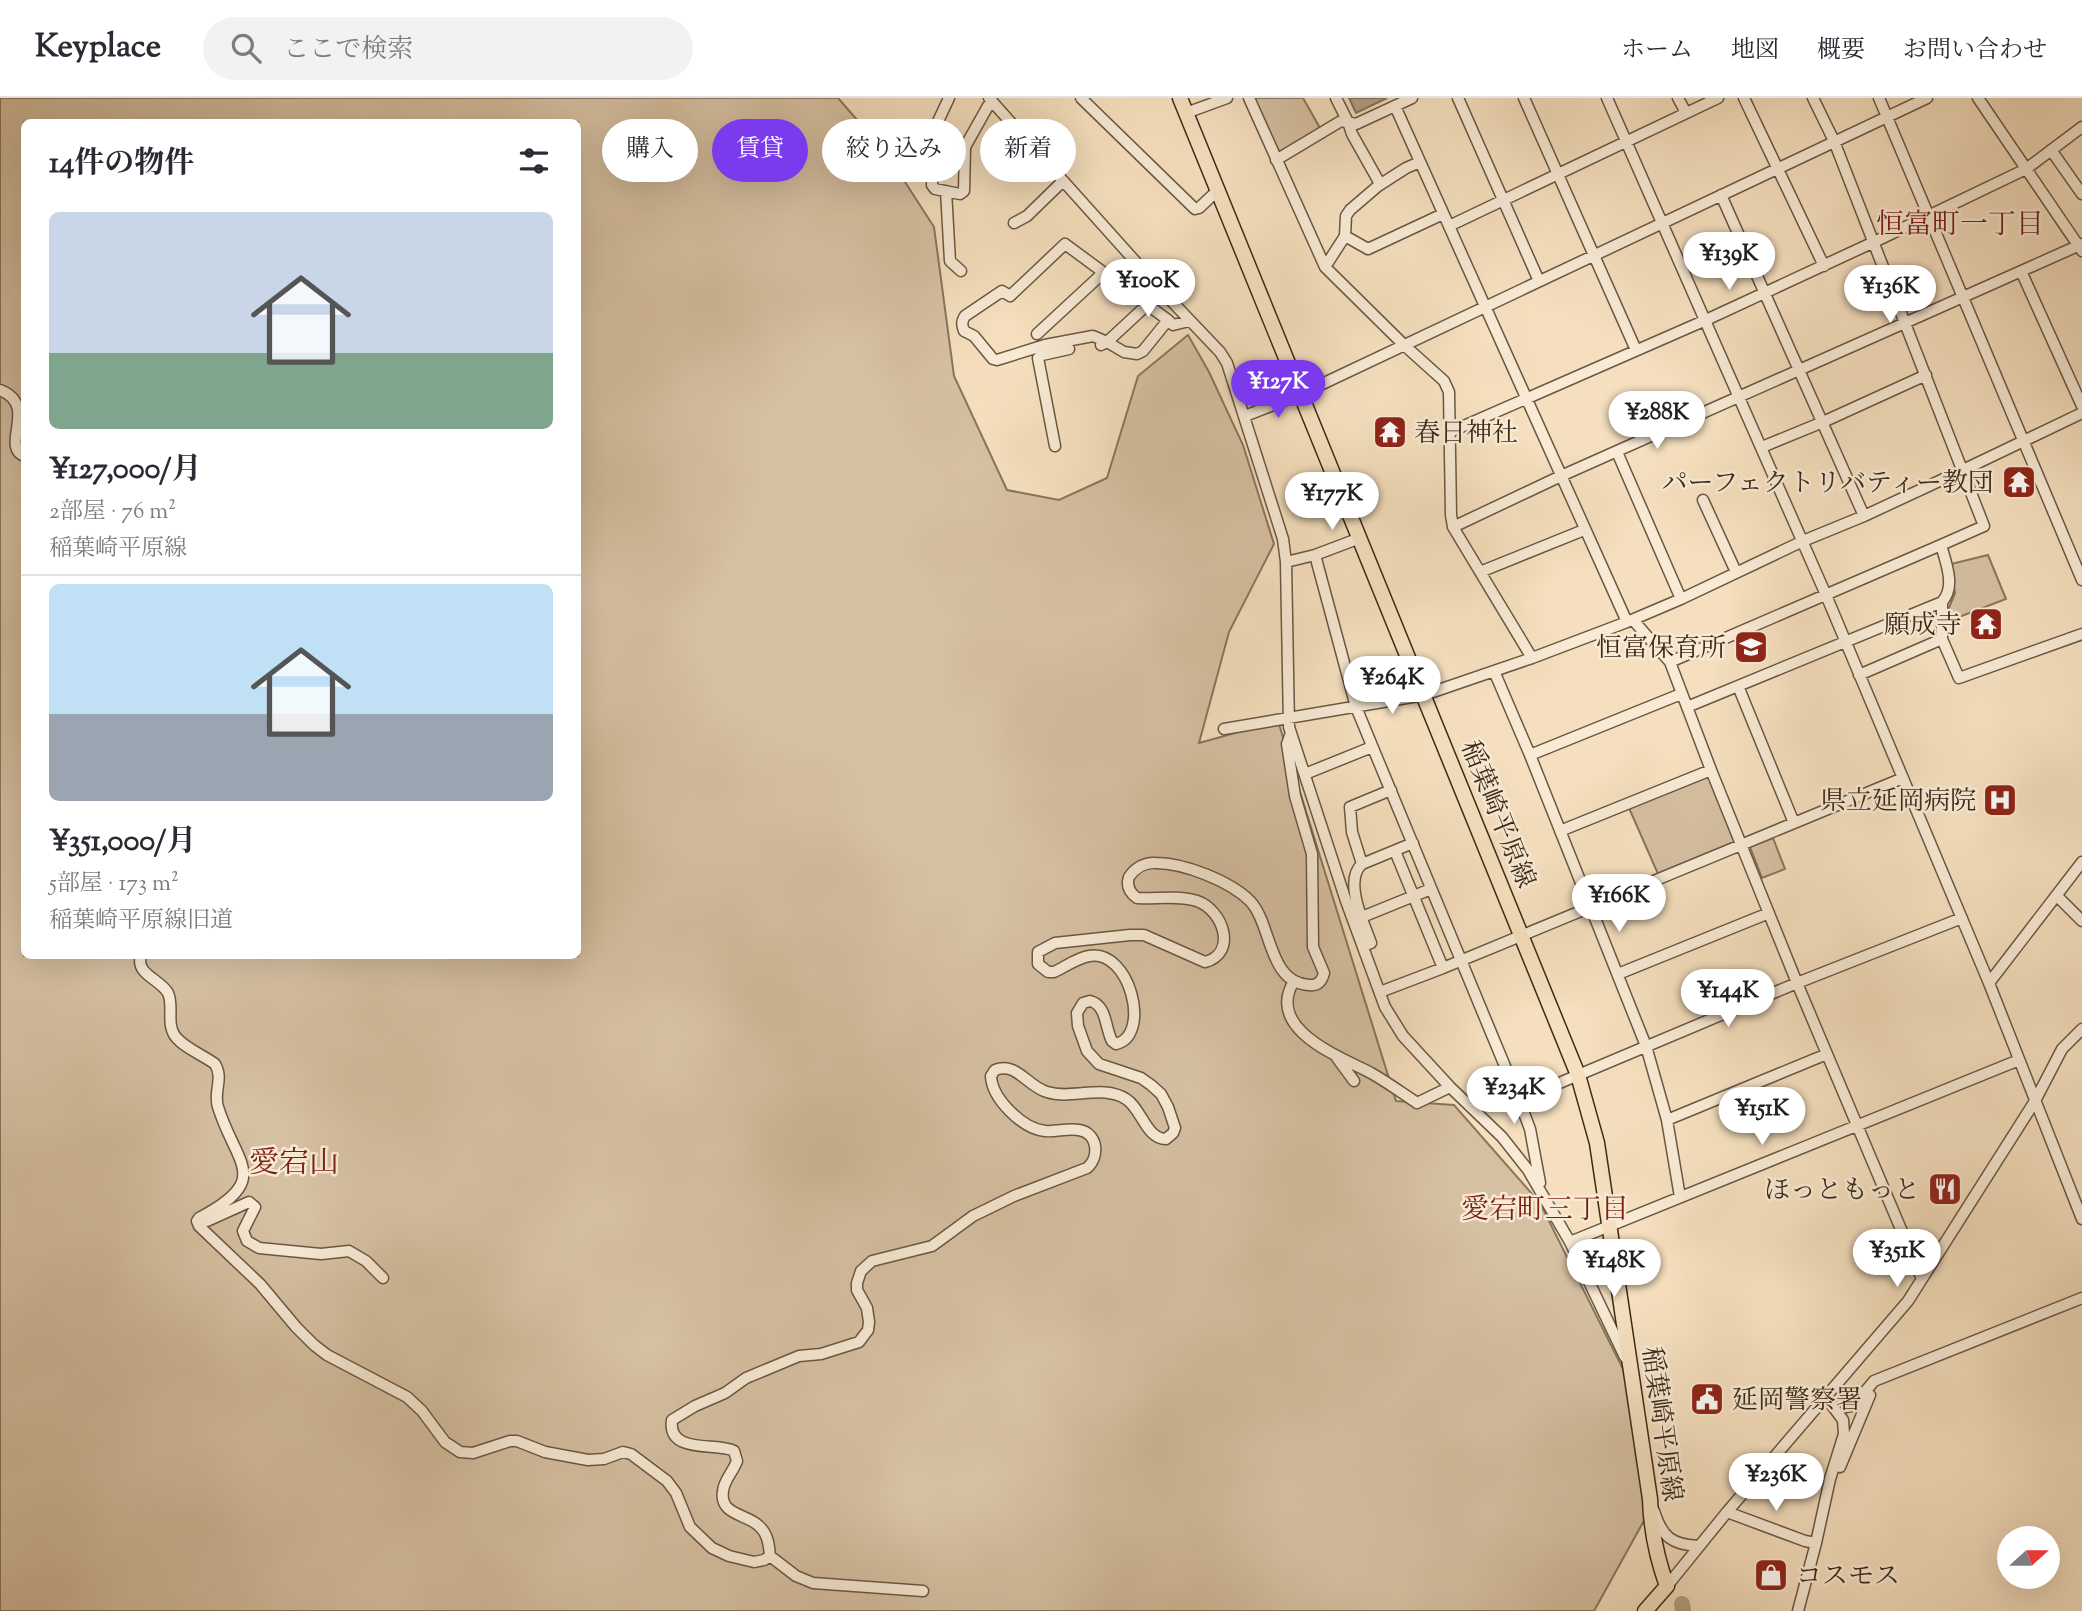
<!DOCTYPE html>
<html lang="ja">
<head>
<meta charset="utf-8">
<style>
  :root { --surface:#fff; --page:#f2f2f3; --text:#2b2b33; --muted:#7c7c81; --line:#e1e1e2; --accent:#7c3aed }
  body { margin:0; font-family:"Sorts Mill Goudy","Noto Serif JP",serif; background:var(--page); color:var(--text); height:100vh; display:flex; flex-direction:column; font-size:26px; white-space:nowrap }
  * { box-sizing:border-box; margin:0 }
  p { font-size:23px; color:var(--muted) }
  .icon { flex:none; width:38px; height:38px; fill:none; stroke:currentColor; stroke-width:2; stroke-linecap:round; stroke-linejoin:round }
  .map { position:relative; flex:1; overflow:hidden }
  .panel { position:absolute; left:21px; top:21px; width:560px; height:840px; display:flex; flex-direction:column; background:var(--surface); border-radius:10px; box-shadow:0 7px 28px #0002 }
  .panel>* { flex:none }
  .hud { position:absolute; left:602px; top:21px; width:665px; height:63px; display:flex; gap:14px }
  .needle { width:46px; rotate:69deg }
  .fabs { position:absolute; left:1997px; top:1428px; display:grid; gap:14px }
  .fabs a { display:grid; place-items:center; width:63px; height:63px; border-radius:50%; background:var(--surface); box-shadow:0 7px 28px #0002; font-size:35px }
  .price { position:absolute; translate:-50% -60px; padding:0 16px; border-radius:24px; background:#fff; color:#222; font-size:23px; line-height:46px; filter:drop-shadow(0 2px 4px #0008) }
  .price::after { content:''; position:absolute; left:50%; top:42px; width:21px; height:16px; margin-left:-10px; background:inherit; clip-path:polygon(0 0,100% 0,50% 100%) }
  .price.selected { background:var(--accent); color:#fff }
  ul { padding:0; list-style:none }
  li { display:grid; align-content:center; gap:14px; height:371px; padding:0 28px }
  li+li { border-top:2px solid var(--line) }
  li span { display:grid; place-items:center; height:217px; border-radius:10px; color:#555 }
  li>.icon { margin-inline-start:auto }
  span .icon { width:126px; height:126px; fill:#fffc; stroke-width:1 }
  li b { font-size:30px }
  h2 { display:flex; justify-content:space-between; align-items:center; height:84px; padding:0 28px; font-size:30px }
  .tag { padding:0 24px; border-radius:32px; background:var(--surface); box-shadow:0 7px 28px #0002; font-size:24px; line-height:63px }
  .tag.selected { background:var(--accent); color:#fff }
  header { display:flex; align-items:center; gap:42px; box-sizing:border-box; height:98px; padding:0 35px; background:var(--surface); border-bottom:2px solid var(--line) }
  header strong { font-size:33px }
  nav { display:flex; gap:38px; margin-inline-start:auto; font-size:24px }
  .search { width:490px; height:63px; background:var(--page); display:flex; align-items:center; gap:18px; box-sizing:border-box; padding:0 24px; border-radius:38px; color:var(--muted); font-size:26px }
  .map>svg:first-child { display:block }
  .green { fill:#d6c0a2; stroke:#89755d; stroke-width:2; fill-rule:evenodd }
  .water { fill:#b6a186; stroke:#85715a; stroke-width:2 }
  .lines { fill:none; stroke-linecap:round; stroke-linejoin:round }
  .river { stroke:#b6a186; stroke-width:16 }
  .minor-casing { stroke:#6a5742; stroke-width:13 }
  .major-casing { stroke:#3c2a18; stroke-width:17 }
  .minor { stroke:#f8ead5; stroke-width:10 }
  .major { stroke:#f5dfbe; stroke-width:14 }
  .labels { text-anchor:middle; stroke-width:5; stroke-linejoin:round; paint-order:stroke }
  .poi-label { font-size:26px; fill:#3c2a18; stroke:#f8ead5; text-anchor:end }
  .street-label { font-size:26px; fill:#3c2a18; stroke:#f8ead5 }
  .neighbourhood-label { font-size:28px; fill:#7a1f14; stroke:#f8ead5 }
  .quarter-label { font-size:30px; fill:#7a1f14; stroke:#f8ead5 }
</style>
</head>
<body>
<header>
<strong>Keyplace</strong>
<div class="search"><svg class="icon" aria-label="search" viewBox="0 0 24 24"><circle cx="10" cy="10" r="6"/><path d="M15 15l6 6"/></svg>ここで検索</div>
<nav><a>ホーム</a><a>地図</a><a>概要</a><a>お問い合わせ</a></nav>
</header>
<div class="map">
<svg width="2082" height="1513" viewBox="0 0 2082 1513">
  <rect width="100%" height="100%" fill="#f5dfbe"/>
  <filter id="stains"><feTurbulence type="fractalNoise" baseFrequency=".00286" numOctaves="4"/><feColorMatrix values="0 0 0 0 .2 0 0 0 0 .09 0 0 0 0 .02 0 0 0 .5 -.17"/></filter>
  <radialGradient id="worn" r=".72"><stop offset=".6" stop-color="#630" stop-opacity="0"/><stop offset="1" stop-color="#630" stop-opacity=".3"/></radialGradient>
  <path class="green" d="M0,0H838L887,56L934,129L954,278L1007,392L1059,402L1107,380L1138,278L1188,237L1209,274L1243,347L1274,446L1229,534L1199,645L1278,623L1396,1003L1454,1007L1540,1105L1625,1275L1646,1419L1594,1513H0ZM24,24H578V858H24Z
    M1253,0H1303L1320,30L1278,55Z
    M1988,457L2006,501L1946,524V517L1955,495L1951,466Z
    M1707,678L1710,679L1736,742L1734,745L1658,776L1629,710Z
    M1773,740L1785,771L1762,780L1750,749Z"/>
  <path class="water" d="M1349,0H1387L1356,15Z"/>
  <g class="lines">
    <path class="river" d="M1682,1506L1683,1513"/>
    <g class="minor-casing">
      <path id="minor" d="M949,0L934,32L932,87L935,91L960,96L964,93L965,49L988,8L993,4
        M989,0L1160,191L1220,254L1227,265L1283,441L1286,464L1289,629L1346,803L1385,909L1403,938L1450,989L1502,1039L1528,1072L1570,1144L1625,1259
        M1081,0L1195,111L1199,110L1218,92
        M1249,0L1325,169L1404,247L1444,283L1449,294L1451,417L1453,429L1532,560
        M1458,0L1539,183
        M1524,0L1636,252
        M1607,0L1826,497L1989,885L2082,1121
        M1678,0L1686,15
        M1744,0L1824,168
        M1813,0L1834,43L1984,428L1941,447
        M1879,0L2082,482
        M1978,0L2082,153
        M1395,8L1627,524
        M1186,15L1227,0
        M2051,52L2082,96
        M874,58L932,72
        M1276,62L1341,23L1356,26L1412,0
        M1378,88L1406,70L1420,64
        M946,93L950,163L961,173
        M1721,97L1864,418
        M1014,125L1027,118L1063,83
        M1449,128L1718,0
        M1345,138L1368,151L1443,116
        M1325,169L1345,138L1346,118L1350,112L1378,88L1379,84L1352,36L1348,24L1336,0
        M2021,173L2082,308
        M1168,222L1065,146L1010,198L1002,193L965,218C961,224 962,227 964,233L974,238L993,261L997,262L1045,247L1093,238L1107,244L1124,254L1137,256L1143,253L1168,222L1173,227L1189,223
        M1037,236L1103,175
        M1101,247L1107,244L1147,207
        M0,292C39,307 0,348 24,358
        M1245,318L1301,296L1927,0
        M1450,334L1706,222L1874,144L2026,71L2082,29
        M1055,348L1038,260L1042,257L1069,251
        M1762,349L1823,324L1926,277
        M1617,354L1681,501
        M1703,402L1736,474
        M1453,429L1561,378L2082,146
        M1315,457L1356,609L1519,1002L1530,1031L1540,1085
        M1286,464L1315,457L1360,440
        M1480,474L1584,432
        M1633,522L1670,564L1711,672L1797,885L1922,1181
        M1670,564L1941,447C1946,465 1956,489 1942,504V541
        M1494,573L1530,657L1646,948L1667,1022L1680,1099
        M1859,577L1942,541L1959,580L2082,536
        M1738,588L1794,725
        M1687,609L1942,504
        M1224,631L1424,597L1532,560L1627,524L1681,501L1803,443L1864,418L1963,372L2082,315
        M1530,657L1681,596
        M1305,676L1372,649
        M1391,692L1350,709L1352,734L1362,766L1413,745
        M1560,733L1711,672
        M1395,753L1443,870
        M1362,766C1343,783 1364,825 1371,845L1363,848
        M2057,798L2082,823
        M1362,819L1431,791
        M141,858C135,876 160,881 168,895C174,908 166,925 175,938C184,950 203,957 215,966C224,981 213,994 218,1009C236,1067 273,1081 199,1120L197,1123L199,1128L260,1186L296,1229L314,1247L327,1257L407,1299L422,1313L445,1344L460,1354L473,1355L510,1343H517L545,1354L588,1362L604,1361L623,1354L631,1356L667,1383L676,1395L690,1429L712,1450L729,1458L754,1464L764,1462L770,1458C769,1447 768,1436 759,1428C747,1416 719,1417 723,1393C724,1382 733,1374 737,1363L734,1353C718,1344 667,1357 672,1322L695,1308L725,1295L746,1280L799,1258L821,1256L859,1244L868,1232L869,1224L867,1210L857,1192V1185L861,1173L872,1163L932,1148L973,1118L1014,1098L1087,1070C1100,1059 1098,1035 1079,1032C1068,1030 1056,1034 1045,1033C1023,1031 992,1001 991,978L995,972C1016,963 1028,989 1047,994C1072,1002 1103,986 1126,1001C1142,1011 1146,1041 1166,1041L1173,1035L1175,1030L1168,1009L1161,996L1151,987L1141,980L1099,966L1087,953L1078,928L1077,915L1083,905L1090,903C1107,907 1105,930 1112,943L1116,946C1152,938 1130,850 1089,858C1077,860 1065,869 1054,874H1048L1038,866V854L1055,845L1130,837H1144L1205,864C1238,855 1223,812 1197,803C1179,797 1156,801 1137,800C1130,795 1126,788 1129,779C1135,770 1145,764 1156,765C1184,765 1230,783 1250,803C1272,826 1268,885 1309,887C1318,888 1322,883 1324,875L1313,849L1312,756L1295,698L1287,646L1291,635
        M1618,876L1769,815
        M1294,883C1265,931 1338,958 1371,975C1387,984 1402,995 1417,1005L1450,989
        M1989,885L2082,764
        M1380,894L1443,870L1903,680
        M1337,960L1354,983
        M1519,1002L1797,885L1962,820
        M1667,1022L1827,956
        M207,1123L249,1104L255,1109L243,1133L247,1143L259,1150L321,1156L349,1153L366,1163L383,1180
        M1570,1144L2019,962
        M1847,1309L1857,1307L1864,1295L1874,1283L2082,1200
        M1840,1369L1870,1297
        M1654,1413C1662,1439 1672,1447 1699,1448
        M1727,1414L1805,1443L1816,1445
        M770,1458L796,1478L813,1485L923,1493
        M1667,1488L1727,1414L1908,1203L2035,1003L2062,951L2082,931
        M1798,1513L1816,1445L1830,1381L1844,1336L1843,1322L1825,1298"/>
    </g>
    <g class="major-casing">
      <path id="major" d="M1180,0L1578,977L1597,1045L1650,1401C1651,1433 1656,1458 1667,1488L1645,1513"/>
    </g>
    <use href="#minor" class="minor"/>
    <use href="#major" class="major"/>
  </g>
  <defs>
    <g id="temple-square" transform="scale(1.75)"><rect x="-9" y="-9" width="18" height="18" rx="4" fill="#8f2418" stroke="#f8ead5"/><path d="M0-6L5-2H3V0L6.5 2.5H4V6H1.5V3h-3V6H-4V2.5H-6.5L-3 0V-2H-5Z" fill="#fff"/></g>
    <g id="school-square" transform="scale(1.75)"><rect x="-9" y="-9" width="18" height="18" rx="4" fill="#8f2418" stroke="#f8ead5"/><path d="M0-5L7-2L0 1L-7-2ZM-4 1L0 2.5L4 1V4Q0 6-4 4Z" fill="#fff"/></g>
    <g id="hospital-square" transform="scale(1.75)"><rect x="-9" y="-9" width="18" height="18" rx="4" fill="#8f2418" stroke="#f8ead5"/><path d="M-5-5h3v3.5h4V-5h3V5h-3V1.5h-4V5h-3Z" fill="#fff"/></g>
    <g id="restaurant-square" transform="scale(1.75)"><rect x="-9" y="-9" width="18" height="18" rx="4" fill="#8f2418" stroke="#f8ead5"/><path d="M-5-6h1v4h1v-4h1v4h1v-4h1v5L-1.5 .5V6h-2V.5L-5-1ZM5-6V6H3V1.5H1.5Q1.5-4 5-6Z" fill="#fff"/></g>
    <g id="civic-square" transform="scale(1.75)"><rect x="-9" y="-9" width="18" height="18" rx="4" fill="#8f2418" stroke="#f8ead5"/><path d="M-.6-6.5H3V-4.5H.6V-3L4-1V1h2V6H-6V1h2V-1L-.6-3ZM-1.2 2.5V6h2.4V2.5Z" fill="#fff"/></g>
    <g id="shop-square" transform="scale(1.75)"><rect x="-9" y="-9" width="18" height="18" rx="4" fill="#8f2418" stroke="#f8ead5"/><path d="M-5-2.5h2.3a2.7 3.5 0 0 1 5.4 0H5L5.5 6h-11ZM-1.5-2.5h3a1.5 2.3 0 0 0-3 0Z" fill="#fff"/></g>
  </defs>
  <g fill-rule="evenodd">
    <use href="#temple-square" x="1390" y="334"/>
    <use href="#temple-square" x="2019" y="384"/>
    <use href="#temple-square" x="1986" y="526"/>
    <use href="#school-square" x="1751" y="549"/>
    <use href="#hospital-square" x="2000" y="702"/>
    <use href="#restaurant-square" x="1945" y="1091"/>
    <use href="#civic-square" x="1707" y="1301"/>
    <use href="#shop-square" x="1771" y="1477"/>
  </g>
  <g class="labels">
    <g class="poi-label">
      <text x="1414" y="343" text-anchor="start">春日神社</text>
      <text x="1994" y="393">パーフェクトリバティー教団</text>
      <text x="1962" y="535">願成寺</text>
      <text x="1726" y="558">恒富保育所</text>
      <text x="1976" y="711">県立延岡病院</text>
      <text x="1920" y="1100">ほっともっと</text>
      <text x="1732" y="1310" text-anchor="start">延岡警察署</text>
      <text x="1796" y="1486" text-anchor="start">コスモス</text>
    </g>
    <g class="street-label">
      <text transform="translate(1499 716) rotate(68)" y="9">稲葉崎平原線</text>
      <text transform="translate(1663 1326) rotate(82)" y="9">稲葉崎平原線</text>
    </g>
    <g class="neighbourhood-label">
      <text x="1960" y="135">恒富町一丁目</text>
      <text x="1545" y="1120">愛宕町三丁目</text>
    </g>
    <g class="quarter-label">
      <text x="294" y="1074">愛宕山</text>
    </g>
  </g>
  <rect width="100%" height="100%" filter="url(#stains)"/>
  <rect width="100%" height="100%" fill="url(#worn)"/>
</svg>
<div class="fabs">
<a><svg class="needle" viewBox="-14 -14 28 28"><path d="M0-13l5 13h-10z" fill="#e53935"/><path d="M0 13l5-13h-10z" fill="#7c7c81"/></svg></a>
</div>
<b class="price" style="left:1729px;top:194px">¥139K</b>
<b class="price" style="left:1148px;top:221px">¥100K</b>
<b class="price" style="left:1890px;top:227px">¥136K</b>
<b class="price selected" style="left:1278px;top:322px">¥127K</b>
<b class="price" style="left:1657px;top:353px">¥288K</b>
<b class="price" style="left:1332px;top:434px">¥177K</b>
<b class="price" style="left:1392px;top:618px">¥264K</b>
<b class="price" style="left:1619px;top:836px">¥166K</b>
<b class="price" style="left:1728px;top:931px">¥144K</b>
<b class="price" style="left:1514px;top:1028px">¥234K</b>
<b class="price" style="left:1762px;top:1049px">¥151K</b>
<b class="price" style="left:1897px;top:1191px">¥351K</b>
<b class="price" style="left:1614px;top:1201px">¥148K</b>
<b class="price" style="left:1776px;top:1415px">¥236K</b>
<div class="hud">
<a class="tag">購入</a>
<a class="tag selected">賃貸</a>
<a class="tag">絞り込み</a>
<a class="tag">新着</a>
</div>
<section class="panel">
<h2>14件の物件<svg class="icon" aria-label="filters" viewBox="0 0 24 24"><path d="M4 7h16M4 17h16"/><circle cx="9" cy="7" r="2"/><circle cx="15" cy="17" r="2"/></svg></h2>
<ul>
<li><span style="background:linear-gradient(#c9d6e8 65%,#7fa58c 0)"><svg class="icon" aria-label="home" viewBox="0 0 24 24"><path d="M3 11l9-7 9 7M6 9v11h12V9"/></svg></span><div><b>¥127,000/月</b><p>2部屋 · 76 m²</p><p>稲葉崎平原線</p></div></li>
<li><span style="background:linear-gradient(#bfe0f5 60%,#9aa5b1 0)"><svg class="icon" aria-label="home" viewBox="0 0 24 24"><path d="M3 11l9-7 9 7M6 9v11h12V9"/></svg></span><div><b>¥351,000/月</b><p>5部屋 · 173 m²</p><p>稲葉崎平原線旧道</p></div></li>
</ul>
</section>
</div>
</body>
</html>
